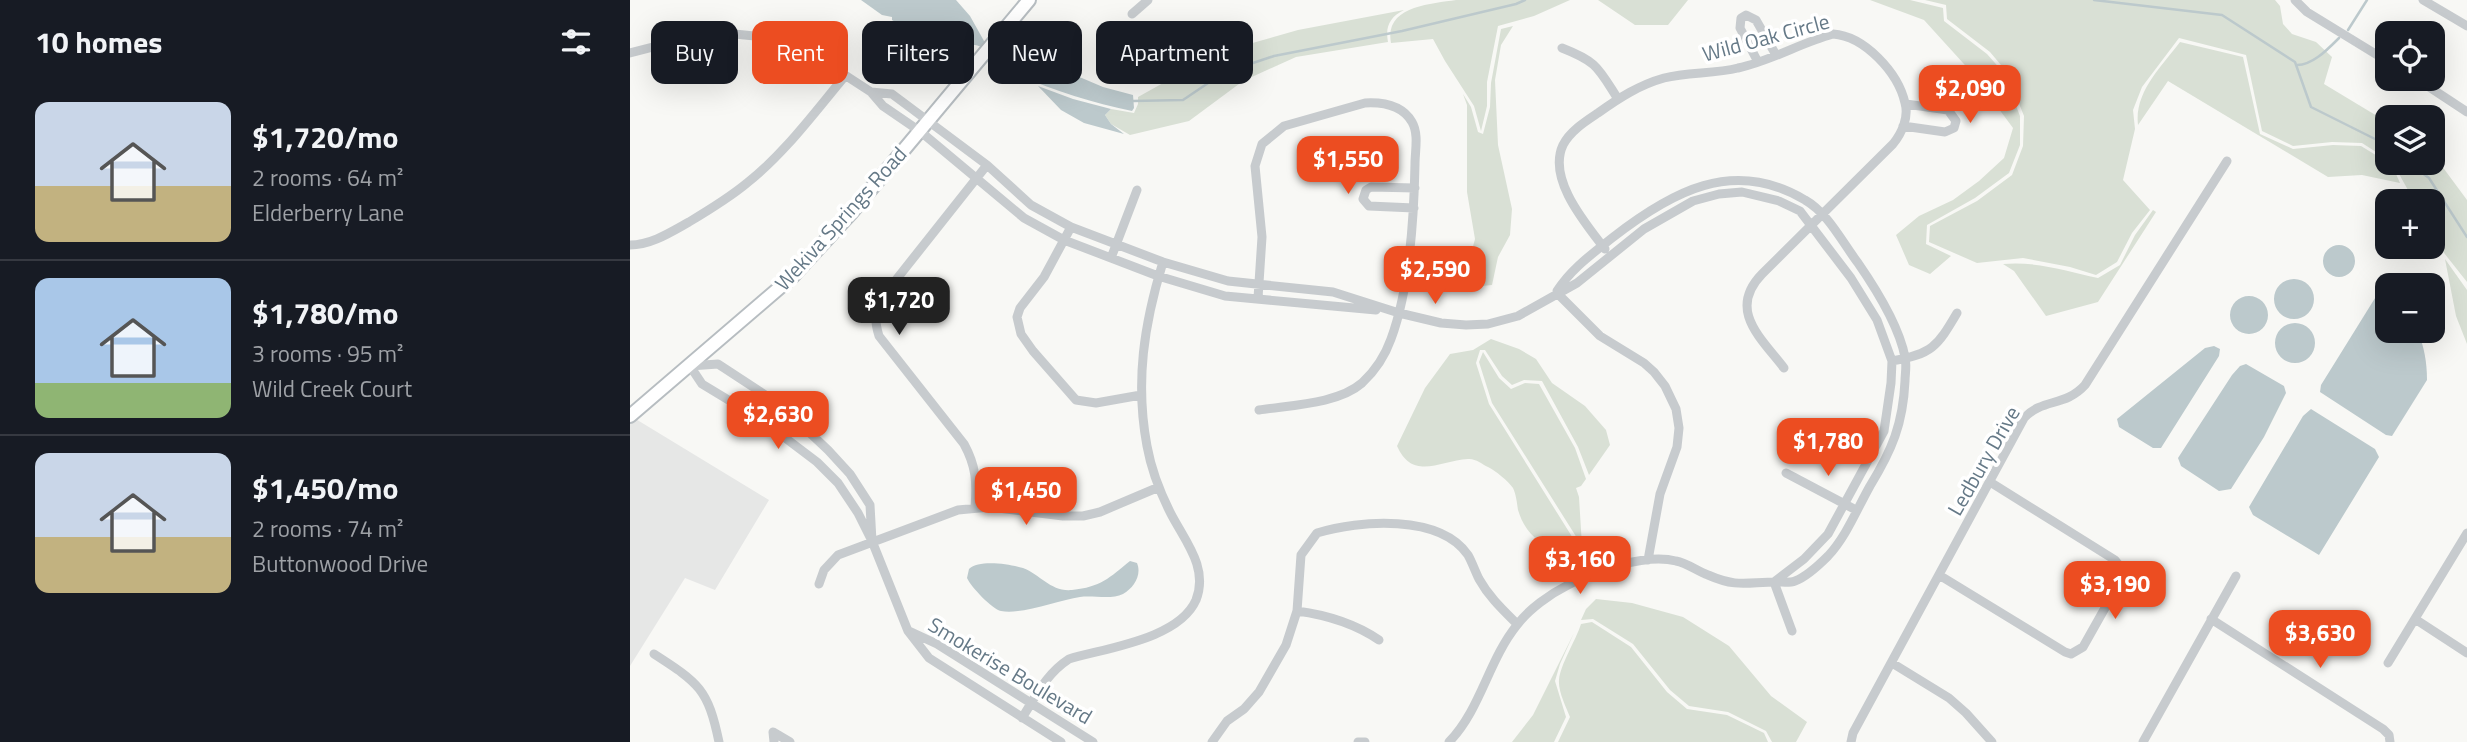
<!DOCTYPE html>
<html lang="en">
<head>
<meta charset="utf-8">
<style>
  :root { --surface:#171b24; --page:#242831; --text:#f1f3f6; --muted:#9ea1a6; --line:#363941; --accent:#ec4d21 }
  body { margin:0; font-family:"Titillium Web",sans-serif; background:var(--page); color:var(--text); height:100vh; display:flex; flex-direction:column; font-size:26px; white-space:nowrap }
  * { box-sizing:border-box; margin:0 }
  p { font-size:23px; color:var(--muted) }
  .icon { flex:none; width:38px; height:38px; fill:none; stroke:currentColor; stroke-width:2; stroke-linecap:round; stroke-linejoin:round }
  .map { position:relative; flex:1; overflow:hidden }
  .side { display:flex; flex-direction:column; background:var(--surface); width:630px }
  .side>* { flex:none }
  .hud { position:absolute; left:21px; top:21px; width:665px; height:63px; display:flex; gap:14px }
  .fabs { position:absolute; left:1745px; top:21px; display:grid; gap:14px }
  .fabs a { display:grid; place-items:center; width:70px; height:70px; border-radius:14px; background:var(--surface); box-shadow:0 7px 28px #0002; font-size:35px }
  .price { position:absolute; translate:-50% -60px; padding:0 16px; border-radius:14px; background:var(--accent); color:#fff; font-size:23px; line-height:46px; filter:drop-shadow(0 2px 4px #0008) }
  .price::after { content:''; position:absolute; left:50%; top:42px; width:21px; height:16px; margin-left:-10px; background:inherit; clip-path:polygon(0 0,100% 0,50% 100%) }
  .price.selected { background:#222; color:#fff }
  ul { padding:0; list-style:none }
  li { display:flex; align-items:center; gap:21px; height:175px; padding:0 35px }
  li+li { border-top:2px solid var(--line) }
  li span { display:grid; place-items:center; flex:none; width:196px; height:140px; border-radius:14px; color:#555 }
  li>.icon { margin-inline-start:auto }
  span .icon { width:84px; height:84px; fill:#fffc; stroke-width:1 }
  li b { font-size:30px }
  h2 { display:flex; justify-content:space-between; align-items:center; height:84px; padding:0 35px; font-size:30px }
  .pill { padding:0 24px; border-radius:14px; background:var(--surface); box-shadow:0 7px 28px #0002; font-size:24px; line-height:63px }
  .pill.selected { background:var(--accent); color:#fff }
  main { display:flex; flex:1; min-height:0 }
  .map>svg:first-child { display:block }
  .built { fill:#e6e7e6 }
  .green { fill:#d9e0d5 }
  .water { fill:#bcc9cc }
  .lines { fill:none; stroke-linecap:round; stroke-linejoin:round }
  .stream { stroke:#bcc9cc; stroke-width:2.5 }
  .secondary-casing { stroke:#b7bdc1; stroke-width:16 }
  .minor { stroke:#c7cbce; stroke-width:9 }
  .secondary { stroke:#fff; stroke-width:12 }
  .labels { text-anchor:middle; stroke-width:7; stroke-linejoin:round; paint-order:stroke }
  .street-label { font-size:21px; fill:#657987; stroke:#fff }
</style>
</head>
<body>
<main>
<section class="side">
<h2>10 homes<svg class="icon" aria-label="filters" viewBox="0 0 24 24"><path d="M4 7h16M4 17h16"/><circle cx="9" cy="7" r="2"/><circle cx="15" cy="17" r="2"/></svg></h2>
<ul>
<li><span style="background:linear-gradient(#c9d6e8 60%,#c2b280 0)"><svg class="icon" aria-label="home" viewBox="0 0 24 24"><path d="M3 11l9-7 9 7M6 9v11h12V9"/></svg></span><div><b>$1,720/mo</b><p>2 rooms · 64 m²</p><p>Elderberry Lane</p></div></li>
<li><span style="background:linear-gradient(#a9c7e8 75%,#8fb573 0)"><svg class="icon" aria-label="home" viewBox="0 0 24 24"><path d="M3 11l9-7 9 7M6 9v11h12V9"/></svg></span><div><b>$1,780/mo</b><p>3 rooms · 95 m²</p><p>Wild Creek Court</p></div></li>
<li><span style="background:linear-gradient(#c9d6e8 60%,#c2b280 0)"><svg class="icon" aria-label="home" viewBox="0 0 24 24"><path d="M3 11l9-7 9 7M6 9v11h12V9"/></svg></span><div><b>$1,450/mo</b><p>2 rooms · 74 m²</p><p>Buttonwood Drive</p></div></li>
</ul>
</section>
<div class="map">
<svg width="1837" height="742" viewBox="0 0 1837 742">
  <rect width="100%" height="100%" fill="#f8f8f5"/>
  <path class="built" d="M4,418L139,500L85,590L55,578L0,666V421Z"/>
  <path class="green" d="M826,0H940L904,16L868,26L857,82V106L851,131L844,106L815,61L803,39L761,43C754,6 800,4 826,0Z
    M968,0H1058L1038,25H1005Z
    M1240,0H1280L1313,8L1314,21L1357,54L1373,72L1390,116V145L1379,173L1345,198L1297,225L1296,244L1321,256L1300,274L1279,265L1266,235L1289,216L1323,200L1349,181L1374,158L1383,128L1343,74L1294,20Z
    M1295,0H1645L1650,6L1653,24L1662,34L1686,42L1702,57L1694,84L1757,122V159L1732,143L1702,142L1663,146L1632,131L1616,55L1549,38L1512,87L1503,110L1505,129L1493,180L1520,210L1502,233L1487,262L1466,275L1440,267L1393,258L1347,263L1299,242L1300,226L1347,201L1382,175L1393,146L1394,116L1376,71L1360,52L1317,19L1316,5Z
    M774,10C760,17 755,26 758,42L666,57L613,81L559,121L500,135L481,124L475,115L481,109L504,113L508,104V97L587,53L668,30Z
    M883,26L871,45L865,80L868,145L882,209L880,235L868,257L862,285L842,287L837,269L845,239L837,192V105L833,94L841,107L848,132L853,134L860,107L861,83L871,29Z
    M1550,42L1613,57L1630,134L1663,149L1703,145L1731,146L1762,165L1770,183L1732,175L1698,177L1538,81L1508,125C1504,92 1532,66 1550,42Z
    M1803,154L1837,200V282L1803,239L1802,201H1784L1763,163H1802Z
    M1523,210L1526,212L1468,302L1416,316L1384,271L1373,264C1406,261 1436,271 1468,278L1490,265L1505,235Z
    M1815,259L1837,290V344L1826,316Z
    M861,339L889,349L906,359L922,383L955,406L976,430L980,445L959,475L948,447L912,381L894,380L882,385L872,376L855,350H850L846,363L859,404L946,543L933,551C909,545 895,533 888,510C887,503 886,494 883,488C878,481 866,471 858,467C852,464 845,458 838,459C811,460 783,482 767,446L795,388L820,354L843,350Z
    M853,352L869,378L881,389L895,383L909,384L945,448L956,479L951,486L946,488L949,497L952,546L862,403L849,362Z
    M966,599L1002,603L1053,617L1099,646L1141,696L1177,722L1166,742H1142L1136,731L1098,712L1059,706L1040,690L1003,644L963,619L951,620L956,609Z
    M962,622L1001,647L1037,692L1057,709L1097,715L1134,733L1138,742H928L940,717C936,707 928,691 929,680C930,665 946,640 951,624Z
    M944,633L930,664L925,681L936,717L924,742H882L903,715Z"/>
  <path class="water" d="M231,0H326L340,16L354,41L367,51L393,53L473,87L503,95L504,108L502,111C463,103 425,91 388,75C374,69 358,47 345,45C335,44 324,52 314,54C302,47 294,39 281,34L278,30L262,20V17L252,15Z
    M408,86L443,99L481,109L475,115L481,124L494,134L454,123L431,110Z
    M1693 261a16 16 0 1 1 32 0a16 16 0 1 1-32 0Z
    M1761,276L1769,277L1772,285H1757V331H1788C1794,347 1797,362 1797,380L1762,436L1756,435L1690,392L1691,385L1755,282Z
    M1644 299a20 20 0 1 1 40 0a20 20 0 1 1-40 0Z
    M1600 315a19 19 0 1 1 38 0a19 19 0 1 1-38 0Z
    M1645 343a20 20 0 1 1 40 0a20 20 0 1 1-40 0Z
    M1584,346L1590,349L1589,356L1531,448H1523L1489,427L1487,419L1575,348Z
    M1616,364L1654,386L1656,393L1634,437L1601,489L1589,491L1551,466L1548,458L1602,375L1610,366Z
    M1681,409L1745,449L1749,457L1689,555L1623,515L1619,507L1673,416Z
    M500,561L507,563C512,575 504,588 493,594C481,600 463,595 450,597C429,600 392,615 371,611C362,609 341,587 337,578L339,569C349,559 380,564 393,568C411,575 421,592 442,590C471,587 479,578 500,561Z"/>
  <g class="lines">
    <path class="stream" d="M1464,0L1592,15L1665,62L1681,107L1757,145
      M1718,30L1737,0
      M1666,65C1682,66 1698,49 1709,38
      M503,101L553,100L593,73L644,56L772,31L886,4L895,0
      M1779,163L1799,178L1837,237"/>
    <g class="secondary-casing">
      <path id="secondary" d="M0,416L162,277L221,213L399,0"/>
    </g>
    <path class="minor" d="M1665,0L1677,12L1757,61
      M1793,0L1837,26
      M502,14L518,0
      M932,48C968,62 968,68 988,99
      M0,53L62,37L95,33L144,38L165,45L178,51L241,92L253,106L291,132L394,218L434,240L528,276L595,296L746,310
      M1128,62L1110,28L1111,18L1116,15L1126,20L1146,55
      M1787,79L1837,112
      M241,92L262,94L357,165L401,205L441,227L533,262L598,281L703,292L769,313L811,323L836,325L858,324L888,316L947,283L1014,229L1063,201L1089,194L1112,192L1149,201L1170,211L1221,278L1247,320L1262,361L1261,383L1254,431L1198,534L1174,559L1144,582
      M1273,126L1315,132L1324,128L1326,121L1318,110L1276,104
      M784,208L739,206L733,199L736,190L741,187L785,188
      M441,227L414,277L390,308L387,317L391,334L403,351L446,400L466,403L511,395
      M0,245C21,245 41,232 59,222C79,210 99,198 117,183C155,153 184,113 215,76
      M975,249C956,224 917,179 933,145C940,131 956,121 968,113C989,98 1009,85 1034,78C1058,72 1084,74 1108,68C1141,61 1170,43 1203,34C1234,36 1268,72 1275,103C1279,117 1272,133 1263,144L1132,274C1097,310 1131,338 1154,368
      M481,258L507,190
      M927,293L970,336L1014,363L1024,372L1035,386L1046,409L1049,428L1047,447L1030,494L1018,560
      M628,298L632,237L625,166L632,144L654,126L735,103C753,102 772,105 782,122C789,134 785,151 785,164C784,218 780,288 761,339C755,356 745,371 732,383C708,404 660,405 629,410
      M1262,361C1302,354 1307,347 1327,313
      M1156,473L1226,510
      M345,507C347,482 346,466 334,444L249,336C244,320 244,309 254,295L357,165
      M242,541L240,505L220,474L198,450L149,404L88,364L60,366L72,384L133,421L187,462L208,483L228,513L242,541L278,631L299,658L431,742
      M1309,575L1435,652L1441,654L1453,647L1493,576L1489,565L1485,560L1360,482
      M1144,582L1162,631
      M189,584L194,570L208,555L328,510L360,507L433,516H453L470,512L529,487
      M667,611C697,615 724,623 749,640
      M1581,619L1753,729L1759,735L1760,742
      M1785,619L1837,653
      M279,631L307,644L463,742
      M24,654C69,683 78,689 89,742
      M1262,663L1319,698L1336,713L1362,742
      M1758,663L1837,533
      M392,718C406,696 416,674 439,659C476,648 549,639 566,600C579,567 554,540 540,512C530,492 521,468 517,446C505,382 514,324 533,262
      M144,742L143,732L160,742
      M582,742L597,721L614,709L629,692L656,645L667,611L671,555L687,533C729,520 810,514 838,555C842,562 845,571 849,579C859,597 873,610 887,624
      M728,742H735
      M819,742C851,709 858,661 887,625C899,609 920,594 938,585C964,571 1016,553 1046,561C1057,563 1067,571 1078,575C1108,588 1117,582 1147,582C1153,582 1160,583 1165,581C1176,577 1189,565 1198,556C1216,537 1227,509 1240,486C1262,450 1273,424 1275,381C1275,374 1277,365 1275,357C1269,326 1246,289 1228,263C1212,242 1198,213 1175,200C1103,157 1041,192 982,238C962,254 941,269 927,291
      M1221,742L1223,733L1394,418C1413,398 1435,407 1455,385L1597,161
      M1513,742L1606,576"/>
    <use href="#secondary" class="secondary"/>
  </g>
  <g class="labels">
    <g class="street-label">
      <text transform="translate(1136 38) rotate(-15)" y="7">Wild Oak Circle</text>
      <text transform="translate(211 219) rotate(-48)" y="7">Wekiva Springs Road</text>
      <text transform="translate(1354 461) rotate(-60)" y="7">Ledbury Drive</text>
      <text transform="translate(380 671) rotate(31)" y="7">Smokerise Boulevard</text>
    </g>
  </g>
</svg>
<div class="fabs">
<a><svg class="icon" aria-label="locate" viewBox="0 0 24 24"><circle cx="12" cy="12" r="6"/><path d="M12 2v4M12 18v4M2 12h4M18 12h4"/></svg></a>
<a><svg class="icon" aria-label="layers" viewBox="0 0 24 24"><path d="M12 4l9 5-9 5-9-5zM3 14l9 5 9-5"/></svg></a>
<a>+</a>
<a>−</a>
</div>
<b class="price" style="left:1340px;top:125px">$2,090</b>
<b class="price" style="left:718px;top:196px">$1,550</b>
<b class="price" style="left:805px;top:306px">$2,590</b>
<b class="price selected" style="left:269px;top:337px">$1,720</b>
<b class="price" style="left:148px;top:451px">$2,630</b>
<b class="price" style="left:1198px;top:478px">$1,780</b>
<b class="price" style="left:396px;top:527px">$1,450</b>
<b class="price" style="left:950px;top:596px">$3,160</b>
<b class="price" style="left:1485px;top:621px">$3,190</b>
<b class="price" style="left:1690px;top:670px">$3,630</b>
<div class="hud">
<a class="pill">Buy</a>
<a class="pill selected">Rent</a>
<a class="pill">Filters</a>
<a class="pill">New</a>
<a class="pill">Apartment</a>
</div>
</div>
</main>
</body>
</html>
